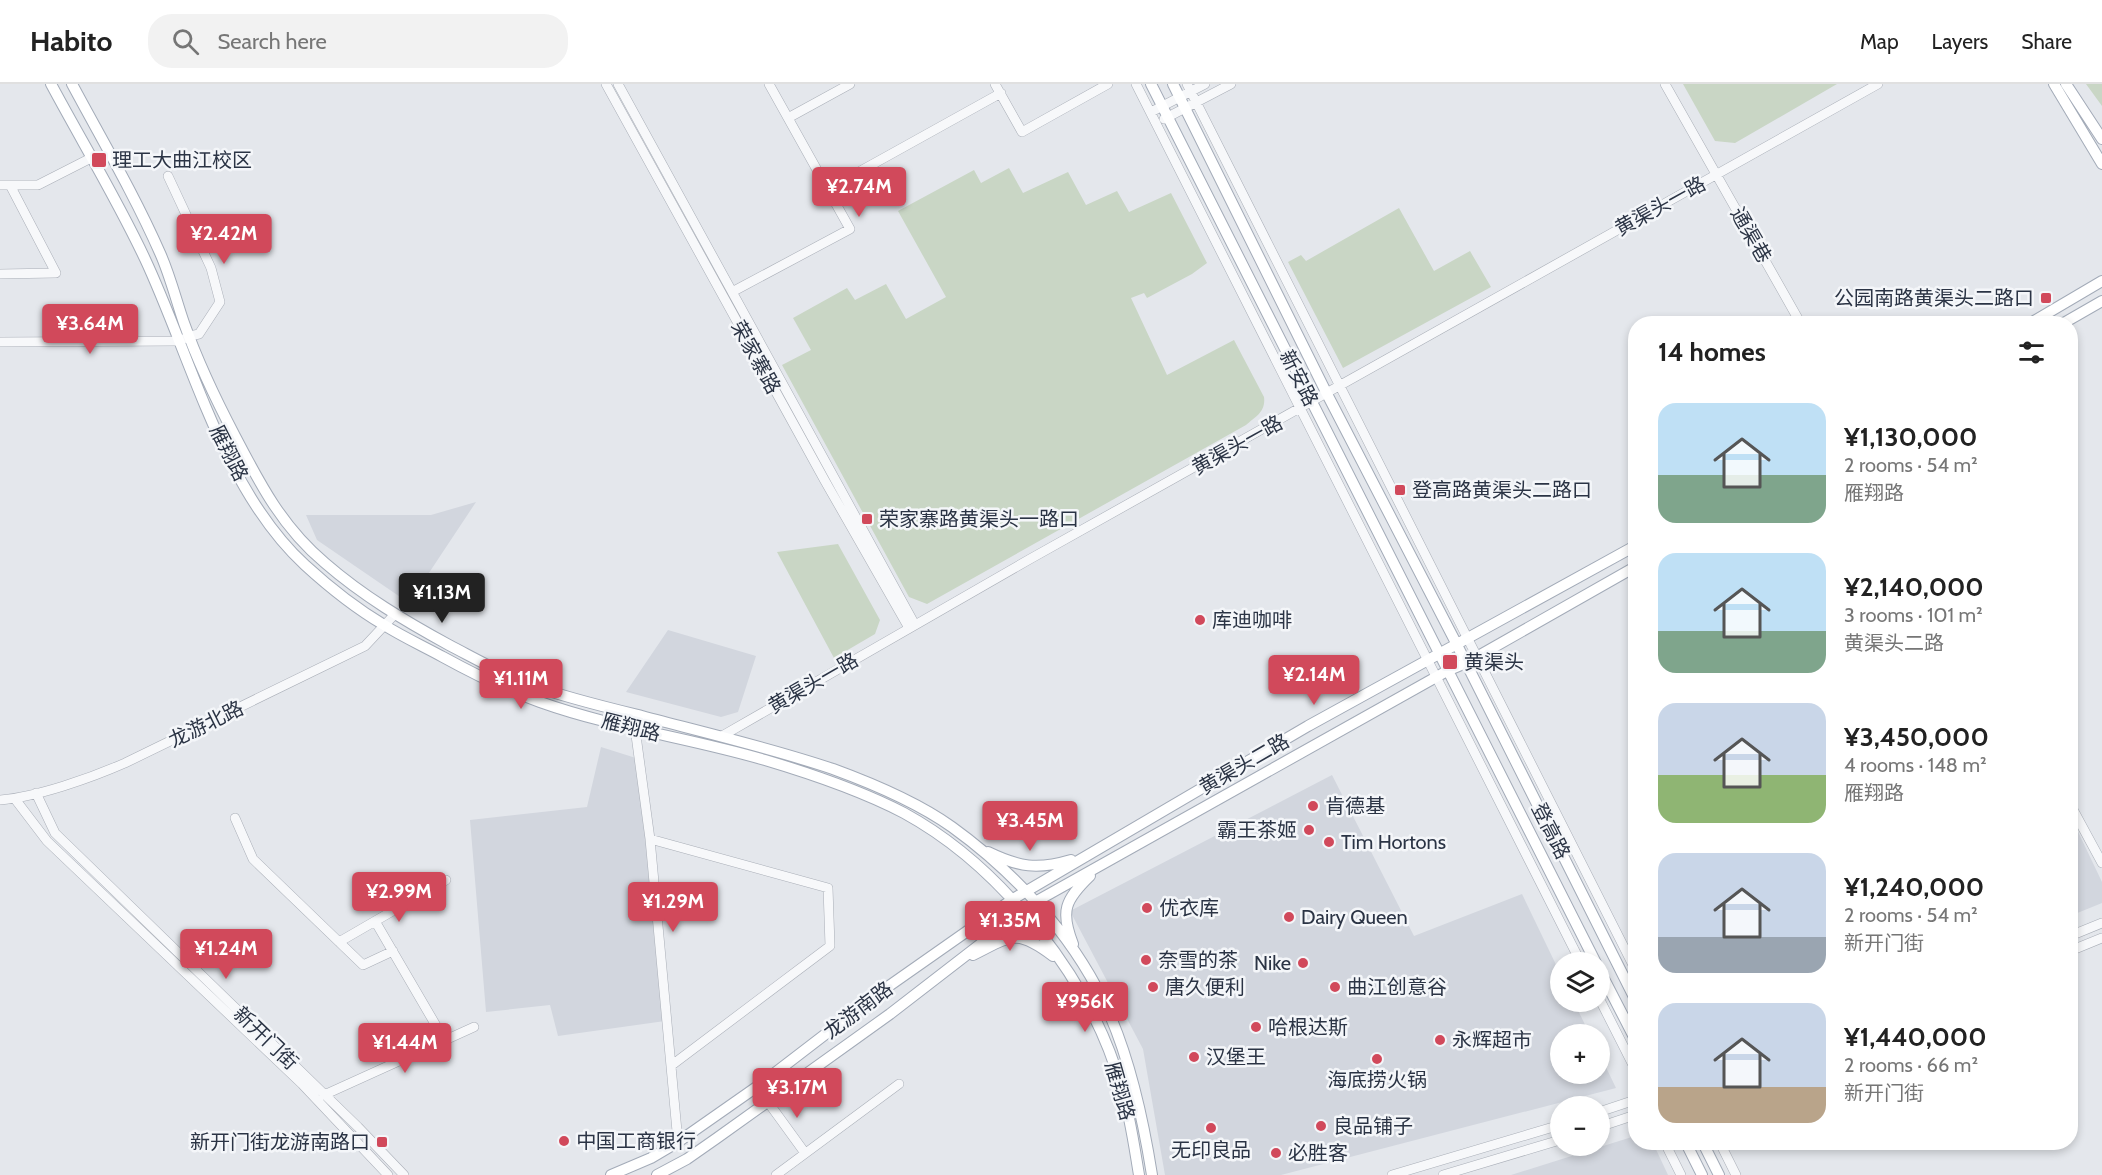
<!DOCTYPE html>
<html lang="en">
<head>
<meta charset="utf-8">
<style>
  :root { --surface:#fff; --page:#f2f2f2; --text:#222; --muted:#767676; --line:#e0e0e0; --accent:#d1495b }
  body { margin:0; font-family:Cabin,"Noto Sans SC",sans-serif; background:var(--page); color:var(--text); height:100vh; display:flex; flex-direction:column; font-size:22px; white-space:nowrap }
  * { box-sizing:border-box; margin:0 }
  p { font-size:20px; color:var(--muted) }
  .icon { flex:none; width:33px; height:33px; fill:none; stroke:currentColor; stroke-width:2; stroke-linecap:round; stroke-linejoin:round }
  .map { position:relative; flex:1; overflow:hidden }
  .sheet { position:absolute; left:1628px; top:232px; width:450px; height:834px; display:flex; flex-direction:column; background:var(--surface); border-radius:24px; box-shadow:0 3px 9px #0003 }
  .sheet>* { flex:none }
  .fabs { position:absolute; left:1550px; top:868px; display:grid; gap:12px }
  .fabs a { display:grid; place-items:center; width:60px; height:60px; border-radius:50%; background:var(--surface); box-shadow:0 3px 9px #0003; font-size:30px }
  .price { position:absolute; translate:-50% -51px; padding:0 14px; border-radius:6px; background:var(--accent); color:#fff; font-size:20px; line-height:39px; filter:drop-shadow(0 2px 3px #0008) }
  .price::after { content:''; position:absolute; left:50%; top:36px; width:18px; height:14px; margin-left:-9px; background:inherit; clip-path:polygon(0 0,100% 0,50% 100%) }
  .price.on { background:#222; color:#fff }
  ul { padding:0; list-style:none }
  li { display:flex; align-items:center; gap:18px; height:150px; padding:0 30px }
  li span { display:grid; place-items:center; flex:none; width:168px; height:120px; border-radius:18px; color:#555 }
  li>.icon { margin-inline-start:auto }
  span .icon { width:72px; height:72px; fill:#fffc; stroke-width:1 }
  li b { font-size:26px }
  h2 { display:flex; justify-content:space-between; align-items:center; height:72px; padding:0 30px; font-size:26px }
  header { display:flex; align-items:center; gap:36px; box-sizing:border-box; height:84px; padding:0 30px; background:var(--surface); border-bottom:2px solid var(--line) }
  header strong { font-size:28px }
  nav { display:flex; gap:33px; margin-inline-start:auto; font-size:21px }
  .search { width:420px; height:54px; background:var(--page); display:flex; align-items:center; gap:15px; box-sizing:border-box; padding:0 21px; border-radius:24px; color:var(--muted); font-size:22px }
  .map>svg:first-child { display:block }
  .built { fill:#d2d6de }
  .green { fill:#c9d6c5 }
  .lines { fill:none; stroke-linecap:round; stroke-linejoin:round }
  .minor-casing { stroke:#a9aeb7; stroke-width:10 }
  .major-casing { stroke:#a3abb8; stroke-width:12 }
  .minor { stroke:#f7f8fa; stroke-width:9 }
  .major { stroke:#fff; stroke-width:10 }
  .poi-dot { fill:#d1495b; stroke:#f4f6f9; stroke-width:2 }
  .labels { text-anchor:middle; stroke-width:5; stroke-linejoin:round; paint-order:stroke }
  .poi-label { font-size:20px; fill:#2b3445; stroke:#f4f6f9; text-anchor:start }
  .street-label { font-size:20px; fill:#2b3445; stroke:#f4f6f9 }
</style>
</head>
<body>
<header>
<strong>Habito</strong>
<div class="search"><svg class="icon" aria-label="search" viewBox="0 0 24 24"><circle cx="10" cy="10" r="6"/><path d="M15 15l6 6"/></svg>Search here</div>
<nav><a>Map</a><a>Layers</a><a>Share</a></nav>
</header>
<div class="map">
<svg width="2102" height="1091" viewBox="0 0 2102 1091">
  <rect width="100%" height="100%" fill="#e4e7ec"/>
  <path class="built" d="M476,418L409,519L317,456L306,431H431Z
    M668,546L756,572L738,628L721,633L626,608Z
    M601,663L639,675L665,937L558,952L550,921L486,928L470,736L587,723Z
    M1332,691L1414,852L1522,810L1560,889V918H1574L1590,951H1560V990H1599V969L1616,1004L1281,1091H1165L1143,965L1070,827Z
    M2070,731L2102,798V819L2070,832Z
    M1635,1052V1059H1653L1668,1091H1511Z"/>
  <path class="green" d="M1683,0H1837L1735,59L1715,57Z
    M2086,0H2102V22Z
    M1009,84L1023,109L1068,88L1086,121L1117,107L1129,128L1171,109L1207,179L1192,190L1147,214L1144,209L1131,214L1167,291L1234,256L1264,313C1266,328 1255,333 1246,341L927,520L909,513L782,281L811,266L793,234L847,204L855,216L886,200L906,235L946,213L898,127L974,86L981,99Z
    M1399,124L1434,187L1470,167L1491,203L1343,284L1288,178L1301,171L1306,177Z
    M838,460L880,536L875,550L834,574L777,468Z"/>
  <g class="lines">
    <g class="minor-casing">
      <path id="minor" d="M606,0L825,397L909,544
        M618,0L915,541
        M995,0L1022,48L1108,0
        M1136,0L1581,879
        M1187,0L1635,885
        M1665,0L1801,240
        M1151,28L1205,0
        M788,34L850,0
        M1164,35L1231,0
        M0,101H38L91,74
        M828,105L1001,9
        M0,190L56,189L10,101
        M732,208L850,145L769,0
        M0,258L179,257L190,252L199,250L220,218L211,184L168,92
        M635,644L650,755L678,1058
        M722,652L1030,475L1878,0
        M36,709L55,749L358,1043L404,1091
        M15,715L47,757L302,1000L388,1091
        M0,716C37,713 91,694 125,679L365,562L395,530
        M2070,720L2102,779
        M235,734L253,775L363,881L393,867
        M650,755L828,804L830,862L672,981
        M375,837L445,957
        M2070,852L2102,839
        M339,858L446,796
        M2070,867L2102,854
        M1599,914L1635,985
        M324,1011L474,943
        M768,1018L805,1069
        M1599,1028L1635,1016
        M1599,1043L1635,1031
        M1665,1059L1681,1091
        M1720,1059L1736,1091
        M776,1091L899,1000
        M1392,1091L1560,1041
        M1443,1091L1560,1056"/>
    </g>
    <g class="major-casing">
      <path id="major" d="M51,0C82,58 117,115 145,175C191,273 223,406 305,481C329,503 357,525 384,541C403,553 423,562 443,573C474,590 506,606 540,618C613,644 691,654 765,676C812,690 860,706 904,729C1001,782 1091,895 1121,1002C1130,1031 1134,1061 1139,1091
        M72,0C102,56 134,110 160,169C170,191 176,216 184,239C198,278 216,316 235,352C260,400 282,443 325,479C363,512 405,537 449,561C476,575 502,590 531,601C567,614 605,623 642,632C706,649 771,664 833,685C874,700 917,718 952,743C1013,787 1070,848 1103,916C1129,969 1143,1034 1152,1091
        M1151,0L1596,879
        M1173,0L1327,310L1454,555L1635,915
        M2054,0L2102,80
        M2066,0L2102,55
        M2029,240L2102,197
        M2062,240L2102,217
        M988,768C1019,783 1037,786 1071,776
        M1073,860C1060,827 1065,816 1090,792
        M973,871C1011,852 1016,844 1053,872
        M1599,885L1635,955
        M1686,1059L1702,1091
        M1703,1059L1719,1091
        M611,1091L651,1074L678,1058L758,1002L879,909L1013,815L1308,642L1635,462
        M657,1091L687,1075L717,1054L890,930L1035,818L1447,587L1466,579L1635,483"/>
    </g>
    <use href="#minor" class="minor"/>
    <use href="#major" class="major"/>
  </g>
  <g class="poi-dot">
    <rect x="91" y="68" width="16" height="16" rx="3"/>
    <rect x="2040" y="208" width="12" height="12" rx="3"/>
    <rect x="1394" y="400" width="12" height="12" rx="3"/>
    <rect x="861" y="429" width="12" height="12" rx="3"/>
    <circle cx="1200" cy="536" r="6"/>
    <rect x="1442" y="570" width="16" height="16" rx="3"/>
    <circle cx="1313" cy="722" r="6"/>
    <circle cx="1309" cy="746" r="6"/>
    <circle cx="1329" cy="758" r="6"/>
    <circle cx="1147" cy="824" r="6"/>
    <circle cx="1289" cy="833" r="6"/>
    <circle cx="1146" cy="876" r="6"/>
    <circle cx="1303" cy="879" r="6"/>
    <circle cx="1153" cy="903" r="6"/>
    <circle cx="1335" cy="903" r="6"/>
    <circle cx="1256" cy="943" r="6"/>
    <circle cx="1440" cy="956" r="6"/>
    <circle cx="1194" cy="973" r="6"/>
    <circle cx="1377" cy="975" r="6"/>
    <circle cx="1321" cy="1042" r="6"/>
    <circle cx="1211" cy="1044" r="6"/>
    <circle cx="564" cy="1057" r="6"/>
    <rect x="376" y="1052" width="12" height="12" rx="3"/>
    <circle cx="1276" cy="1069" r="6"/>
  </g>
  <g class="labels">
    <g class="poi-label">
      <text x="112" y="83">理工大曲江校区</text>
      <text x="2034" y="221" text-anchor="end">公园南路黄渠头二路口</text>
      <text x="1412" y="413">登高路黄渠头二路口</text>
      <text x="879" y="442">荣家寨路黄渠头一路口</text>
      <text x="1212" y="543">库迪咖啡</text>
      <text x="1464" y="585">黄渠头</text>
      <text x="1325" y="729">肯德基</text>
      <text x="1297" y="753" text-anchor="end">霸王茶姬</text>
      <text x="1341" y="765">Tim Hortons</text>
      <text x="1159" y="831">优衣库</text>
      <text x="1301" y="840">Dairy Queen</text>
      <text x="1158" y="883">奈雪的茶</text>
      <text x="1291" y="886" text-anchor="end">Nike</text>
      <text x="1165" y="910">唐久便利</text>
      <text x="1347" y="910">曲江创意谷</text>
      <text x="1268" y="950">哈根达斯</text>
      <text x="1452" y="963">永辉超市</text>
      <text x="1206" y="980">汉堡王</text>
      <text x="1377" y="1003" text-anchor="middle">海底捞火锅</text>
      <text x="1333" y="1049">良品铺子</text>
      <text x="576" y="1064">中国工商银行</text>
      <text x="370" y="1065" text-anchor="end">新开门街龙游南路口</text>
      <text x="1211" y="1073" text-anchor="middle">无印良品</text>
      <text x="1288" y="1076">必胜客</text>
    </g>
    <g class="street-label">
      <text transform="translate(1660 122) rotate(-29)" y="7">黄渠头一路</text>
      <text transform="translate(1751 151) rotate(60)" y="7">通渠巷</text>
      <text transform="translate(756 273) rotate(61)" y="7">荣家寨路</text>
      <text transform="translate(1299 294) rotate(63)" y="7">新安路</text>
      <text transform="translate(1237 361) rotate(-29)" y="7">黄渠头一路</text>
      <text transform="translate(229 369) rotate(63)" y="7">雁翔路</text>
      <text transform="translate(813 599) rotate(-30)" y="7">黄渠头一路</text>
      <text transform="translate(206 640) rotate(-26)" y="7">龙游北路</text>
      <text transform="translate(631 643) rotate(14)" y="7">雁翔路</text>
      <text transform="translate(1244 680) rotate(-30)" y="7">黄渠头二路</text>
      <text transform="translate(1551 747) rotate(63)" y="7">登高路</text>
      <text transform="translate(858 926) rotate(-37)" y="7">龙游南路</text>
      <text transform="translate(266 954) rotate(44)" y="7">新开门街</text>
      <text transform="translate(1120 1007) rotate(74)" y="7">雁翔路</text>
    </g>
  </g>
</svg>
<div class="fabs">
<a><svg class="icon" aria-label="layers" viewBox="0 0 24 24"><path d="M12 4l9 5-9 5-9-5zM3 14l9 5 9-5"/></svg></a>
<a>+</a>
<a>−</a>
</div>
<b class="price" style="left:859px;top:134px">¥2.74M</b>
<b class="price" style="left:224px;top:181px">¥2.42M</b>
<b class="price" style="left:90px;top:271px">¥3.64M</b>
<b class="price on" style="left:442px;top:540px">¥1.13M</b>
<b class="price" style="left:1314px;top:622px">¥2.14M</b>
<b class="price" style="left:521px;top:626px">¥1.11M</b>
<b class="price" style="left:1030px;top:768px">¥3.45M</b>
<b class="price" style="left:399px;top:839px">¥2.99M</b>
<b class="price" style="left:673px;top:849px">¥1.29M</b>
<b class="price" style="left:1010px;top:868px">¥1.35M</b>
<b class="price" style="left:226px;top:896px">¥1.24M</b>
<b class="price" style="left:1085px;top:949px">¥956K</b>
<b class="price" style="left:405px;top:990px">¥1.44M</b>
<b class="price" style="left:797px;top:1035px">¥3.17M</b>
<section class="sheet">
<h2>14 homes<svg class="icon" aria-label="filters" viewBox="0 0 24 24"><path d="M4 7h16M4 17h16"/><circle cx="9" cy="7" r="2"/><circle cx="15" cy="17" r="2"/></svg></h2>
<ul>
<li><span style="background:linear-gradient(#bfe0f5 60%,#7fa58c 0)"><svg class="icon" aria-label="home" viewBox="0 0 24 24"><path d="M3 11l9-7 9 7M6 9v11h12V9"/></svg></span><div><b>¥1,130,000</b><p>2 rooms · 54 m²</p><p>雁翔路</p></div></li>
<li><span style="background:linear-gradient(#bfe0f5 65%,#7fa58c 0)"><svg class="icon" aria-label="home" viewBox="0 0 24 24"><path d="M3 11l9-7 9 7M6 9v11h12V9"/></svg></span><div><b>¥2,140,000</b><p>3 rooms · 101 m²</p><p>黄渠头二路</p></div></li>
<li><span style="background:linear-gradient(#c9d6e8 60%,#8fb573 0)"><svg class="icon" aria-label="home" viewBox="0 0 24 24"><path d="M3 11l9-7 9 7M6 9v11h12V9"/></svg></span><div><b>¥3,450,000</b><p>4 rooms · 148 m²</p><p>雁翔路</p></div></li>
<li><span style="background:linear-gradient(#c9d6e8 70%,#9aa5b1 0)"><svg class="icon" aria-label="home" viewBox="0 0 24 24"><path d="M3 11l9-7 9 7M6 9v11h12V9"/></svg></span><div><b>¥1,240,000</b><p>2 rooms · 54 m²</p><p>新开门街</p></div></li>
<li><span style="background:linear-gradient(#c9d6e8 70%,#b9a48a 0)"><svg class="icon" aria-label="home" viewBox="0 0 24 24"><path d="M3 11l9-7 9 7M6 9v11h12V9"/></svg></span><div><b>¥1,440,000</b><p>2 rooms · 66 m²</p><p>新开门街</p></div></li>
</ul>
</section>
</div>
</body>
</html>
